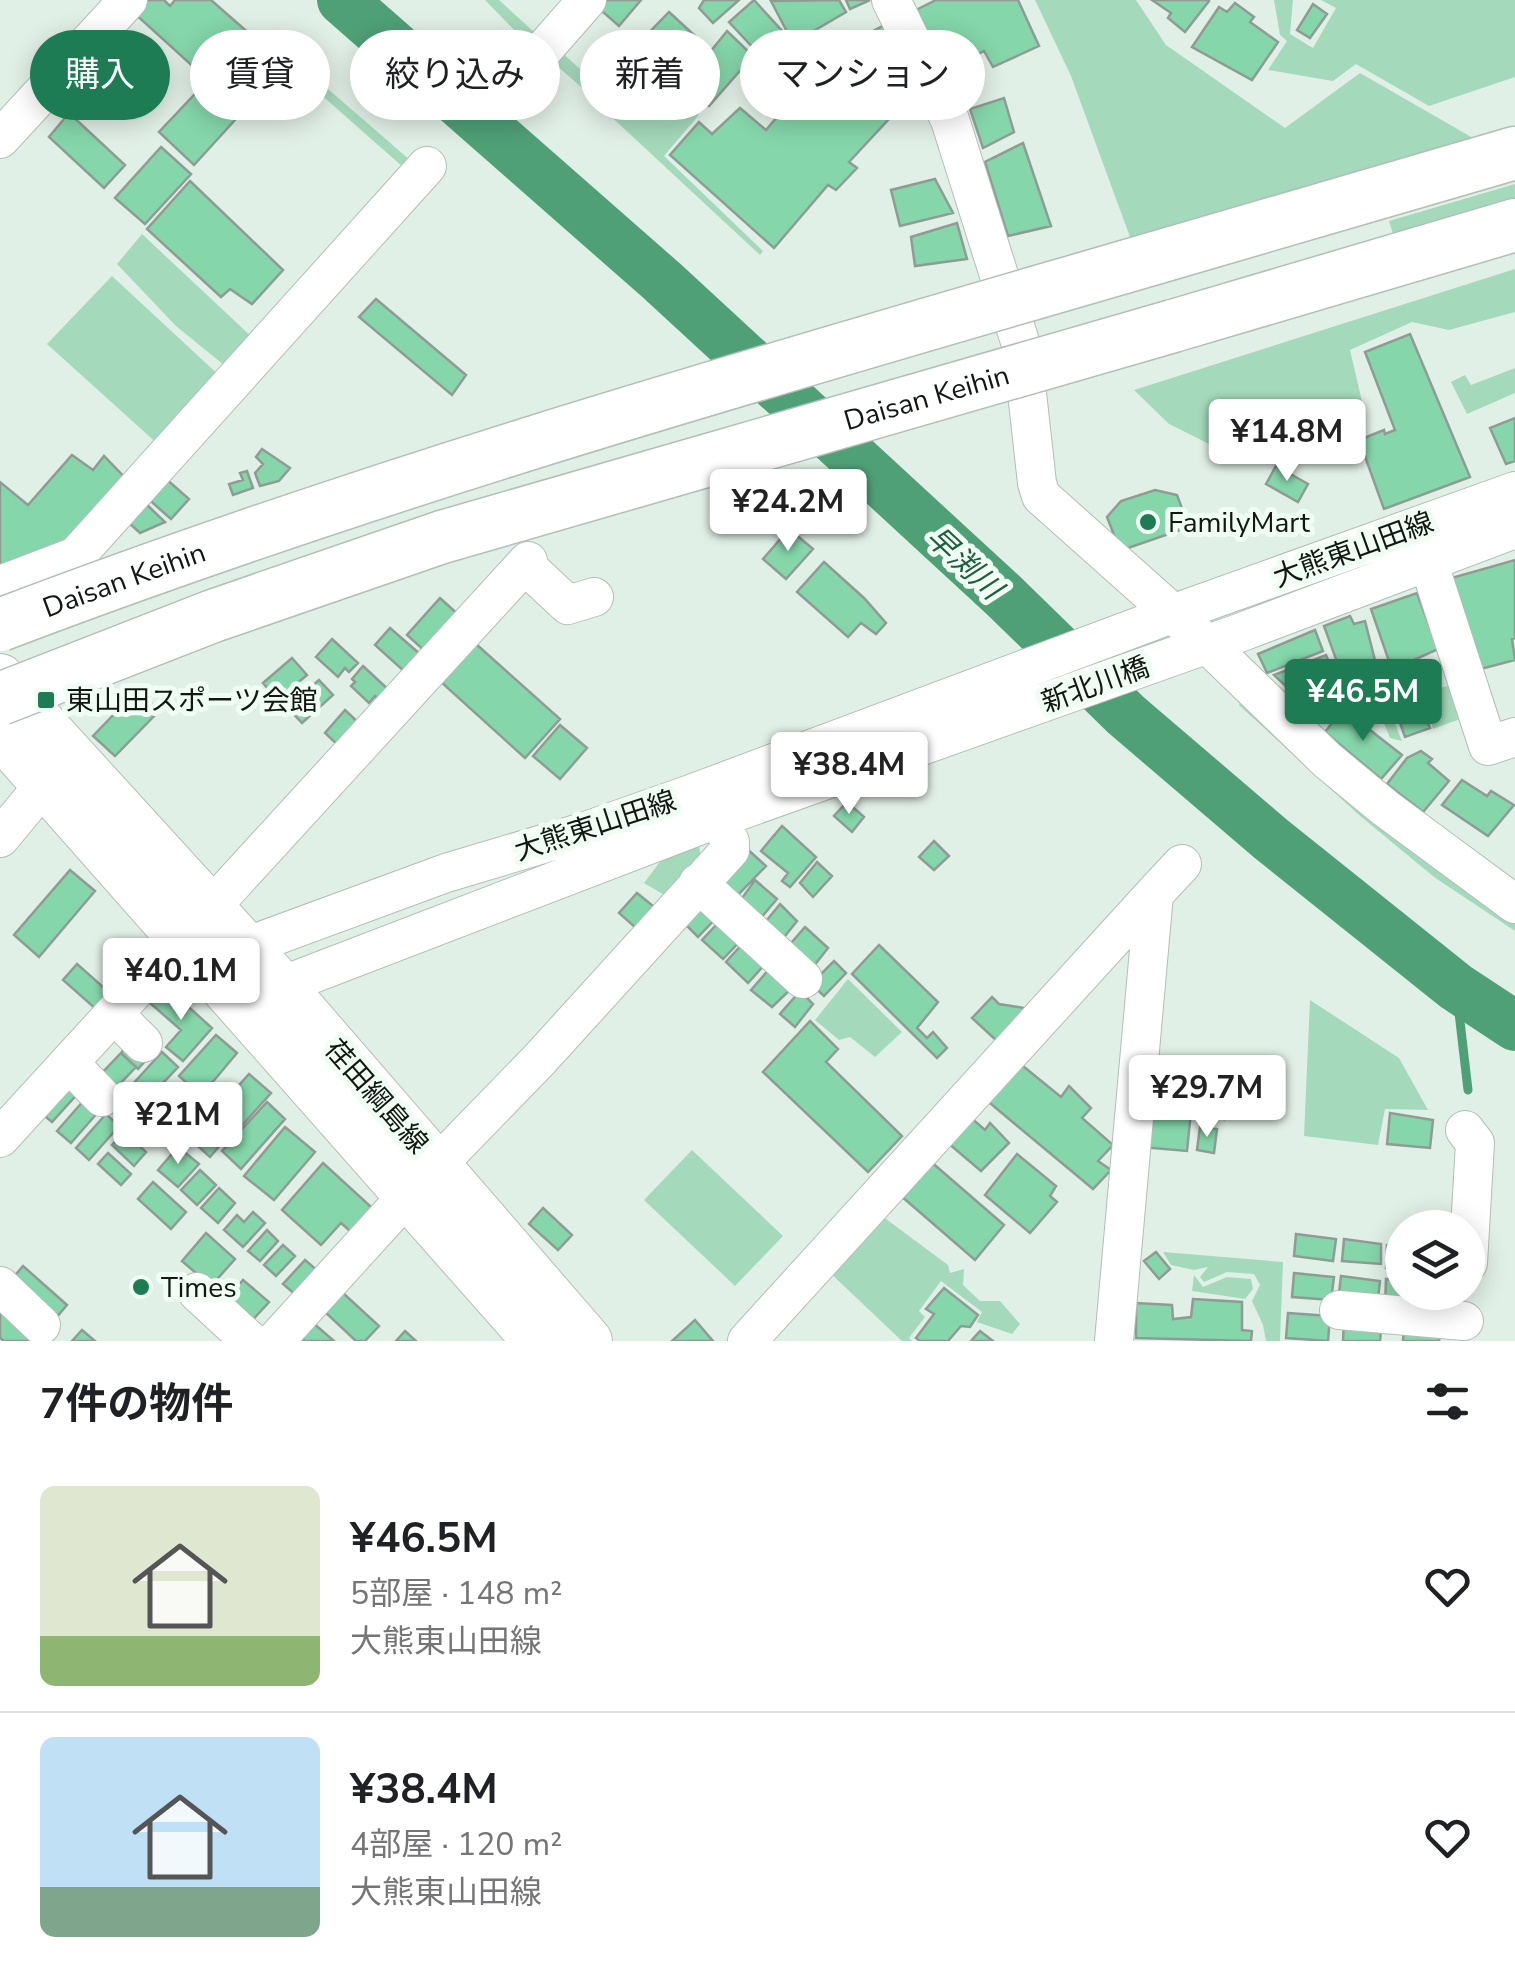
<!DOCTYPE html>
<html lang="ja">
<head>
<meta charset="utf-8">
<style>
  :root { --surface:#fff; --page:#f6f6f6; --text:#202124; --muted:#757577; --line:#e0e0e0; --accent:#1d7c53 }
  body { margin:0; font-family:"Nunito Sans","Noto Sans JP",sans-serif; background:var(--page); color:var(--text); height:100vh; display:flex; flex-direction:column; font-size:38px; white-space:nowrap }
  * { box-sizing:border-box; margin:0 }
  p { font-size:32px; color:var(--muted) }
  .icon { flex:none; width:55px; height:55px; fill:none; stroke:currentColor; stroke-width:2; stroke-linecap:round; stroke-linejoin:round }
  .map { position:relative; height:1341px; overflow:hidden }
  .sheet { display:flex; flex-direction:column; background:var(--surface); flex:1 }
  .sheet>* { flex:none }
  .guide { position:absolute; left:30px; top:30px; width:1000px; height:90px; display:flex; gap:20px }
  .fabs { position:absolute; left:1385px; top:1210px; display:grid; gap:20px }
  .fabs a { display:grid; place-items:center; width:100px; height:100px; border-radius:50%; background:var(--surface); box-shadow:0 5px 25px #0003; font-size:50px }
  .price { position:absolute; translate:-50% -85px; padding:0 22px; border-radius:10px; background:#fff; color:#222; font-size:32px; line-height:65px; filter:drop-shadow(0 2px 5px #0008) }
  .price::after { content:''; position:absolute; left:50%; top:60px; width:30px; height:22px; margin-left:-15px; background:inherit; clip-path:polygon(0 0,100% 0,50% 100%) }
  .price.active { background:var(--accent); color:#fff }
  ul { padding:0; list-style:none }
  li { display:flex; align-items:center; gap:30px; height:250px; padding:0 40px }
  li+li { border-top:2px solid var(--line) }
  li span { display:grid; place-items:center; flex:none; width:280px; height:200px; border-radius:15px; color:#555 }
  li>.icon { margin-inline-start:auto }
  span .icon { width:120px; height:120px; fill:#fffc; stroke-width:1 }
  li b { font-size:42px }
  h2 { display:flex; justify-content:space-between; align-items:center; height:120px; padding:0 40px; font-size:42px }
  .tag { padding:0 35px; border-radius:45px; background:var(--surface); box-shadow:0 5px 25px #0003; font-size:35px; line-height:90px }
  .tag.active { background:var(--accent); color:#fff }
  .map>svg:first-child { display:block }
  .green { fill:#a5d9bb }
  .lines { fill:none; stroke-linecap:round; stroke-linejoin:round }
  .stream { stroke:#4fa077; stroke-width:9 }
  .river { stroke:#4fa077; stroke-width:50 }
  .building { fill:#85d6aa; stroke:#8f9c94; stroke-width:2.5 }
  .minor-casing { stroke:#b1bfb7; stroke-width:40 }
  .major-casing { stroke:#b1bfb7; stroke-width:50 }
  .highway-casing { stroke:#b1bfb7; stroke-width:55 }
  .minor { stroke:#fff; stroke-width:38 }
  .major { stroke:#fff; stroke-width:48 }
  .highway { stroke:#fff; stroke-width:52 }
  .highway-bridge-casing { stroke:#b1bfb7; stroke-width:55; stroke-linecap:butt }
  .highway-bridge { stroke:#fff; stroke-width:52 }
  .poi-dot { fill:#1d7c53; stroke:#effdf4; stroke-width:4 }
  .labels { text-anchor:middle; stroke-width:10; stroke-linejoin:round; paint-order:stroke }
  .street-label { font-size:28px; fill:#121714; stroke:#effdf4 }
  .poi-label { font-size:28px; fill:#121714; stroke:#effdf4; text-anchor:start }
  .water-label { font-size:30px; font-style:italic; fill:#205d40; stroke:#effdf4 }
</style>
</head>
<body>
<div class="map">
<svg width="1515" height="1341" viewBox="0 0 1515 1341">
  <rect width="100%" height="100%" fill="#e1f0e7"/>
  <path class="green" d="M485,0H499L534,32L525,41Z
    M1035,0H1136L1166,45L1285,128L1360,73L1480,142L1172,241L1130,237L1071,76Z
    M1274,0H1293L1290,34L1313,48L1336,8L1321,0H1515V77L1429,106L1356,64L1333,81L1268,70L1287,41L1280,35Z
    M559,50L590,78L611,90L603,106L549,59Z
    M298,63L418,167L412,175L293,70Z
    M654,78L674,81L699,106L698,116L664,156L763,251L760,255L604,110L615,90L636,93Z
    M1515,184V198L1393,234L1389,221Z
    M142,234L255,340L230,370L176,326L117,264Z
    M1515,269V312L1449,330L1412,322L1350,350L1364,410L1342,446L1256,457L1219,449L1169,424L1134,390Z
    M112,276L223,379L161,447L47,344Z
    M1515,368V393L1467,414L1451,382L1465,375L1471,385Z
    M1451,685L1463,718L1433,729L1430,719L1437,716L1428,691Z
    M1382,692L1402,741L1390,738L1376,703L1348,708L1344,703Z
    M1243,698L1515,917V931L1434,877L1359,815L1239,705Z
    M699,841L701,867L666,896L644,883L669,850Z
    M848,979L902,1032L875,1057L850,1037L839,1040L815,1020Z
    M1310,1000L1399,1058L1428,1110L1385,1109L1378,1145L1304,1136Z
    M692,1150L783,1236L735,1286L644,1200Z
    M878,1213L948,1265L950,1273L964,1269L963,1285L980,1301H1000L1020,1324L1012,1334L977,1322L982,1312L941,1281L919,1311L925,1317L909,1338L912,1341H902L826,1269Z
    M1163,1252L1283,1262L1280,1341H1266L1263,1325L1252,1301L1260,1285L1254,1274L1227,1272L1204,1282L1200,1277L1208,1267L1194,1270L1171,1265Z
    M1194,1275L1203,1287L1227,1277L1251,1279L1253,1289L1245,1299L1192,1291Z"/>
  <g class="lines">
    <path class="stream" d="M1456,987L1468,1090"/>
    <path class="river" d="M342,0L662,281L1003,595L1126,715L1271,839L1456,987L1515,1026"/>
  </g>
  <path class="building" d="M145,0H164L170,6L175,0H211L285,65L194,165L159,132L208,80L134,13Z
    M597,0H641L619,26L594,4Z
    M704,0H739L713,23L699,8Z
    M754,0L784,33L759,54L729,22Z
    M839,0L846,12L793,43L771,1Z
    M846,0H870L850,9Z
    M936,0H1018L1039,46L993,67L984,51L947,71L916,10Z
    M1152,0H1208L1209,1L1185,32L1168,18L1171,13Z
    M1235,3L1254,17L1250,22L1278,42L1252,80L1192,47L1219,7L1227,12Z
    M1313,4L1327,14L1310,38L1297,30Z
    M669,12L705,45L676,76L638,44Z
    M888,23L904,58L882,69L864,36Z
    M117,27L130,39L103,68L88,57Z
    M727,31L753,56L709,106L684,84Z
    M848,47L880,74L857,98L863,102L879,86L901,106L849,162L857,168L836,190L828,185L774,248L670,155L699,122L712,134L740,108L766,130L820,66L828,71Z
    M1004,98L1014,132L983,148L970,109Z
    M69,113L125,165L104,188L49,137Z
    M1023,143L1051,226L1008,236L985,162Z
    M161,147L191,174L145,224L115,198Z
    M935,179L953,213L900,226L891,190Z
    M190,181L283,270L252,304L230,289L221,297L147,229Z
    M957,223L967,259L915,266L911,237Z
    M376,299L466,375L452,395L359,317Z
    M1410,334L1470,477L1384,509L1359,440L1384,430L1385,434L1395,430L1365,352Z
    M1515,418V461L1506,464L1490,428Z
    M262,449L290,468L279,481L260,486L255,473L263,464L256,457Z
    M72,455L93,470L104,456L131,484L69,550L0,573V482L28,505Z
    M1276,466L1308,484L1298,502L1266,484Z
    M247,471L253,488L233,495L229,484L243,480L240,473Z
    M164,477L189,499L171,519L146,497Z
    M1155,490L1177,495L1189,527L1125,549L1116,540L1107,517L1121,501Z
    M145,503L165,522L140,533L128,522Z
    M789,529L813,549L786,579L763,559Z
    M1515,560V638L1512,639L1515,660L1477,670L1448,579Z
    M824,562L864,598L886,623L876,634L861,623L848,637L797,592Z
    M1417,593L1438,649L1392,670L1371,609Z
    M440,598L460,616L427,653L407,635Z
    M1350,616L1354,624L1365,621L1381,684L1349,695L1324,626Z
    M390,628L421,655L406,673L375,645Z
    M1315,630L1323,651L1267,673L1258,654Z
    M332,639L358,663L349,672L345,668L338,677L316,657Z
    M476,644L560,719L525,758L441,682Z
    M1326,655L1344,699L1311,710L1274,675Z
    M292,658L307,675L277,700L263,683Z
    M363,666L390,691L381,701L375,696L369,703L351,686L355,682L352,679Z
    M319,680L333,695L302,723L287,707Z
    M1420,683L1433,715L1425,716L1430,728L1405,737L1390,694Z
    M146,698L159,711L115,756L93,736L122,706L124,708L129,703L135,708Z
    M1343,709L1402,755L1381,779L1325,732Z
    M345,710L362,726L342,749L325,733Z
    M560,725L587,748L560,779L533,756Z
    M1421,751L1432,759L1428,763L1449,781L1423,812L1387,784L1407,758Z
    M1462,780L1487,796L1491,791L1514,805L1488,836L1442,805Z
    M847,802L864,817L852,832L834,816Z
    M782,826L816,857L790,887L782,881L788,873L761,851Z
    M934,841L949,856L934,870L919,857Z
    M745,847L766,866L736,897L718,882Z
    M817,862L832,876L813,897L800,883Z
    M70,870L95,891L39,957L14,935Z
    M755,880L777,899L760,919L740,901Z
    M637,893L653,906L637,929L619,913Z
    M701,900L719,915L698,937L681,920Z
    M780,904L797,921L781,941L763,925Z
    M720,921L742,939L723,959L702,940Z
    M805,927L828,948L810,971L786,949Z
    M746,940L768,961L748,983L726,962Z
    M879,945L938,1002L917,1028L927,1038L933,1032L947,1048L937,1058L852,974Z
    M834,961L846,973L824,996L811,984Z
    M77,964L111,994L97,1010L63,980Z
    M771,967L793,987L772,1007L751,990Z
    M163,984L212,1028L183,1061L166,1047L181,1030L150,1003Z
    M800,991L813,1004L795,1027L780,1014Z
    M992,997L999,1004L1031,1009L998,1042L972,1018Z
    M810,1021L838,1049L826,1062L902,1136L868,1172L763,1072Z
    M216,1035L237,1053L201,1096L179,1076Z
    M128,1044L146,1060L138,1069L121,1053Z
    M162,1052L178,1067L137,1111L122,1096Z
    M121,1053L136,1067L115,1089L100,1075Z
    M1013,1058L1061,1097L1069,1086L1091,1108L1082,1118L1113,1145L1098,1161L1111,1170L1093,1189L979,1094Z
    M249,1074L271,1093L237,1131L215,1112Z
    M67,1080L80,1091L52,1122L40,1112Z
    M168,1086L189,1104L170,1126L150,1108Z
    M1209,1089L1230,1093L1224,1119L1204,1114Z
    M85,1099L99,1111L71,1143L57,1131Z
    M267,1102L285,1119L241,1169L222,1151Z
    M962,1110L985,1130L990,1123L1009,1143L981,1171L941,1137Z
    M1163,1110L1191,1112L1187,1151L1142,1147L1144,1114L1163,1116Z
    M1390,1113L1433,1120L1430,1148L1387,1144Z
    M106,1114L119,1126L89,1160L76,1148Z
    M142,1116L161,1133L150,1145L131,1129Z
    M208,1119L228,1136L210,1157L190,1139Z
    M285,1127L315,1152L274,1200L244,1176Z
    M1200,1127L1217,1129L1214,1153L1197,1150Z
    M124,1132L146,1152L134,1166L112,1145Z
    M178,1147L199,1164L178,1187L158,1170Z
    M108,1153L131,1174L121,1185L98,1164Z
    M1017,1154L1056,1186L1050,1196L1057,1202L1030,1233L985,1195Z
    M929,1160L1004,1225L975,1260L900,1195Z
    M323,1163L381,1216L360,1240L341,1223L321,1245L282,1210Z
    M200,1170L216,1185L197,1205L181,1190Z
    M153,1182L186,1212L171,1229L138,1199Z
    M219,1188L235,1203L218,1223L201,1208Z
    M543,1208L572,1235L558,1250L529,1224Z
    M253,1212L265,1223L243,1247L224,1230L237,1215L244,1222Z
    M267,1230L278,1241L260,1261L248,1251Z
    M206,1233L235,1259L211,1286L182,1261Z
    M1296,1234L1336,1239L1333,1261L1294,1256Z
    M1344,1239L1381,1244V1264L1342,1261Z
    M283,1245L295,1256L276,1276L264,1265Z
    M1387,1245L1402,1246V1269L1386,1268Z
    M1156,1252L1170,1269L1159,1279L1144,1261Z
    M305,1260L319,1272L297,1296L283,1284Z
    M23,1266L67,1305L56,1318L11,1280Z
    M1294,1273L1334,1277L1331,1300L1292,1297Z
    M1341,1276L1380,1281L1377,1308L1338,1302Z
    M1386,1279L1402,1281V1292H1426L1424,1308L1385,1306Z
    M243,1280L269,1302L249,1324L224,1302Z
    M944,1288L978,1315L970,1327L961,1326L948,1341H920L916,1338L934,1314L926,1309Z
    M343,1293L379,1326L365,1341H356L325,1312Z
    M1193,1299L1242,1302V1330L1252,1331L1251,1341L1136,1338V1303L1172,1305L1173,1319L1191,1317Z
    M0,1306L34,1341H4L0,1338Z
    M1288,1313L1330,1316L1328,1341L1286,1338Z
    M1344,1319L1382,1321L1380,1341H1343Z
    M695,1320L713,1341H672Z
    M312,1322L334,1341H305L300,1337Z
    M1404,1322L1441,1325L1439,1341H1403Z
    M82,1330L95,1341H72Z
    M405,1331L416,1341H396Z
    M980,1331L993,1341H971Z"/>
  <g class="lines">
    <g class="minor-casing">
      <path id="minor" d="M891,0L950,120L1022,348L1037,483L1041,496L1206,643L1327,760L1385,808L1515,904
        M537,57L587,0
        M0,139L128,0
        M1428,561L1488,746L1515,737
        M525,565L568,605L594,597
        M0,585L76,556L427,166
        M0,838L44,785
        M698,883L803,979
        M234,967L245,947L446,873L580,833L688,795L1172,614L1515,491
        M255,987L281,986L719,818L1239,633L1515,529
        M114,1014L143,1043
        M69,1063L102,1097
        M1465,1130L1475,1143L1468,1263
        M0,1138L528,561
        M437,1165L540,1059L730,850V842L719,818
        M0,1286L41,1325
        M197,1292L250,1341
        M1339,1310L1464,1321
        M275,1341L406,1197
        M747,1341L1154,894
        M1114,1341L1154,894L1182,864"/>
    </g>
    <g class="major-casing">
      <path id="major" d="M0,678L281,986L588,1341
        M0,733L537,1341"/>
    </g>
    <g class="highway-casing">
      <path id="highway" d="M1155,258L1515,153
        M1173,326L1515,225"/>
    </g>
    <use href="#minor" class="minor"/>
    <use href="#major" class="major"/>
    <use href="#highway" class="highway"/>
    <g class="highway-bridge-casing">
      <g id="highway-bridge">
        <path id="s1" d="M0,625C378,481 767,371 1155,258"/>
        <path id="s2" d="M0,699L213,616L442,537L1173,326"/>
      </g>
    </g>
    <use href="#highway-bridge" class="highway-bridge"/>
  </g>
  <g class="poi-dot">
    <circle cx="1148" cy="522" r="10"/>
    <rect x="36" y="690" width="20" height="20" rx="5"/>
    <circle cx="141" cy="1287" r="10"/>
  </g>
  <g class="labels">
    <g class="street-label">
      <text dy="10" stroke="none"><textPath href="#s2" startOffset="975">Daisan Keihin</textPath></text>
      <text transform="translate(1353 549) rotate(-20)" y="10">大熊東山田線</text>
      <text dy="10" stroke="none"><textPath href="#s1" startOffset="132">Daisan Keihin</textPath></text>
      <text transform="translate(1095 684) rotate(-20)" y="10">新北川橋</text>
      <text transform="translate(595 825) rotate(-18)" y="10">大熊東山田線</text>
      <text transform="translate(377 1096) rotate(49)" y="10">荏田綱島線</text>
    </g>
    <g class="poi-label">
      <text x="1168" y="532">FamilyMart</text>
      <text x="66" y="710">東山田スポーツ会館</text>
      <text x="161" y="1297">Times</text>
    </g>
    <g class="water-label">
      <text transform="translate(964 563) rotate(43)" y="10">早渕川</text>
    </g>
  </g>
</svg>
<div class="fabs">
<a><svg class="icon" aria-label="layers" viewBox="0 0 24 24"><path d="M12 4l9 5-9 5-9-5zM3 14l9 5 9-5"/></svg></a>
</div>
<b class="price" style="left:1287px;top:484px">¥14.8M</b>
<b class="price" style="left:788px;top:554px">¥24.2M</b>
<b class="price active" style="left:1363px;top:744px">¥46.5M</b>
<b class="price" style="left:849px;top:817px">¥38.4M</b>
<b class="price" style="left:181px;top:1023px">¥40.1M</b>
<b class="price" style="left:1207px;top:1140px">¥29.7M</b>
<b class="price" style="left:178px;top:1167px">¥21M</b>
<div class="guide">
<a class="tag active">購入</a>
<a class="tag">賃貸</a>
<a class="tag">絞り込み</a>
<a class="tag">新着</a>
<a class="tag">マンション</a>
</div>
</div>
<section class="sheet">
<h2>7件の物件<svg class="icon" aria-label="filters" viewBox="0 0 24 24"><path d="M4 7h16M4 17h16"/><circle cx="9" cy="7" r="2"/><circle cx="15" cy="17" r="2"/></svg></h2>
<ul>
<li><span style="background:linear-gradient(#dfe7d0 75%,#8fb573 0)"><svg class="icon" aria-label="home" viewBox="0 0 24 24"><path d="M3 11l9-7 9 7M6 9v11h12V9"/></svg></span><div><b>¥46.5M</b><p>5部屋 · 148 m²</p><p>大熊東山田線</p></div><svg class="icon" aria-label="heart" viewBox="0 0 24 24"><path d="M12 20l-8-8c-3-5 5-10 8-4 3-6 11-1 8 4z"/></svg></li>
<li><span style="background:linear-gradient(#bfe0f5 75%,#7fa58c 0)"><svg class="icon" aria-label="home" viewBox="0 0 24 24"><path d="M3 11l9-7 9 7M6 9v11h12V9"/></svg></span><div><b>¥38.4M</b><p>4部屋 · 120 m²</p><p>大熊東山田線</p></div><svg class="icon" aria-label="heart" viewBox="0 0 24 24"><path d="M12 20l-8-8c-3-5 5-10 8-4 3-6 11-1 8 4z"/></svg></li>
</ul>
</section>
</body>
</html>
